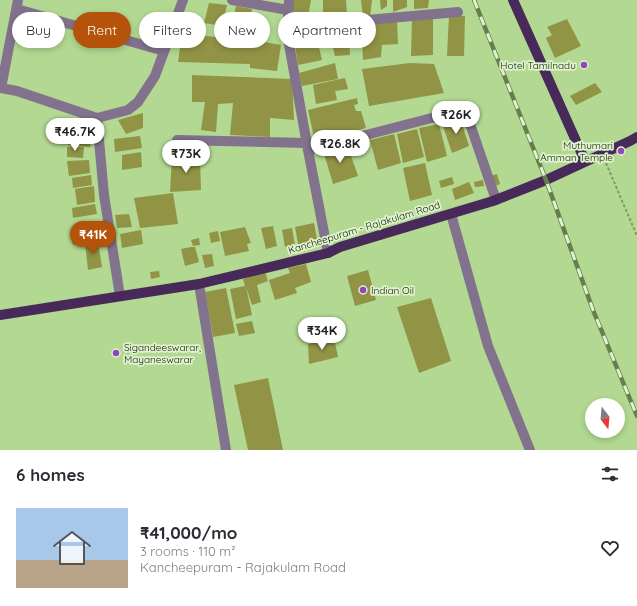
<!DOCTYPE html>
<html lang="en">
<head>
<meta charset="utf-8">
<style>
  :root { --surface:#fff; --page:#f7f7f7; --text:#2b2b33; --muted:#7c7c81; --line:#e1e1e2; --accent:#b45309 }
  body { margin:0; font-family:Quicksand,sans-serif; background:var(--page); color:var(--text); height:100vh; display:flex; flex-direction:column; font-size:15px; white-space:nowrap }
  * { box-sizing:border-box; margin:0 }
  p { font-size:13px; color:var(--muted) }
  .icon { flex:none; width:22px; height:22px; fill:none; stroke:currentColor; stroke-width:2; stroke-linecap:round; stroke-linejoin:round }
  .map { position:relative; height:450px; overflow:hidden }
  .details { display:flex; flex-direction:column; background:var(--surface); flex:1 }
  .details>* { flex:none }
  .banner { position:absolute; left:12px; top:12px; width:400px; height:36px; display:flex; gap:8px }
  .needle { width:26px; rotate:164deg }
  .buttons { position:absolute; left:585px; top:398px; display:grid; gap:8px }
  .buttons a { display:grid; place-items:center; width:40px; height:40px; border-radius:50%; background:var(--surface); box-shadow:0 2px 6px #0003; font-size:20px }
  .price { position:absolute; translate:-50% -34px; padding:0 9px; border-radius:14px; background:#fff; color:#222; font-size:13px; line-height:26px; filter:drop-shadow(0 1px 2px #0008) }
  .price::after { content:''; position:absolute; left:50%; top:24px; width:12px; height:9px; margin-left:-6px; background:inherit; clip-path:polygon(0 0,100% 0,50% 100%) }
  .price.selected { background:var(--accent); color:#fff }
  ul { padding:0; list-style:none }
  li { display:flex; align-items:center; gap:12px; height:100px; padding:0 16px }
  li+li { border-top:1px solid var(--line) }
  li span { display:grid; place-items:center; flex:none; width:112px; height:80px; border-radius:0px; color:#555 }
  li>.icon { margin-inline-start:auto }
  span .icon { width:48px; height:48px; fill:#fffc; stroke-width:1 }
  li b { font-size:17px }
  h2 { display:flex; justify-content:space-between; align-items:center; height:48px; padding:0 16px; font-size:17px }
  .pill { padding:0 14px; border-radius:18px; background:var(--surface); box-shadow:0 2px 6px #0003; font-size:14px; line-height:36px }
  .pill.selected { background:var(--accent); color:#fff }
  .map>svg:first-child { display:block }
  .building { fill:#919445 }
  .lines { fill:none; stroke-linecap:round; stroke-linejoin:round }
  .path { stroke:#7e9b63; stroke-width:2; stroke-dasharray:3 2; stroke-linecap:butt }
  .minor { stroke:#83728e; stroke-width:10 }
  .major { stroke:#482a5a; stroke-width:10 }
  .rail-casing { stroke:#647e4c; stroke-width:4.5 }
  .rail { stroke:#dff3cf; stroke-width:3; stroke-dasharray:9; stroke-linecap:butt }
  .poi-dot { fill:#9047b9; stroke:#dff3cf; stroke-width:1.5 }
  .labels { text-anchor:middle; stroke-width:3.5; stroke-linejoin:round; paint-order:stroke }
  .poi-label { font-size:10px; fill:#101d03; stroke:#dff3cf; text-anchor:end }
  .street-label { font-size:10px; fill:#101d03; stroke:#dff3cf }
</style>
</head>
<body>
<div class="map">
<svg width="637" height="450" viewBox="0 0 637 450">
  <rect width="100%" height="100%" fill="#b2d891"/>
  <path class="building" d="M293,0H311L307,22L290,20Z
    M323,0H346L347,16L323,19Z
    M361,0H372L370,17L363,18Z
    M380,0H387V6L381,10Z
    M393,0H407V7L393,12Z
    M414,0H429L428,8L414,9Z
    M209,3L227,5L222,26L204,23Z
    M236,6L252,9L247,36L230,34Z
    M449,15L465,16L464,56H447Z
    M412,18H433V55L411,56Z
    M567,19L581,46L555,58L546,38L552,35L547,27Z
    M397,20L398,44L382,45L381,57L363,60L361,22Z
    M349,32L350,55L335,56L330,36Z
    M182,34L252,40L281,45L277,71L250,68V64L178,62Z
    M318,43L322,60L298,65L295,46Z
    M335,63L338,79L302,86L299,73Z
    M410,63L434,64L444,93L369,106L362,69Z
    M192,75L292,79L294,120L270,118V137L230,135L233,103L218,104L216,132L201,130L205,102H192Z
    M345,78L348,89L335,91L337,100L316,104L313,85Z
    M595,83L602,92L576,105L570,96Z
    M357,98L358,104L354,105L356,111H361L366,128L315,142L308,110Z
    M143,113V128L126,134L118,120Z
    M460,118L469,146L452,153L442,123Z
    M71,121L92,128L90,147L68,145Z
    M439,124L447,156L427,162L419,128Z
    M417,129L424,157L403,163L397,134Z
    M394,134L401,163L378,170L370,140Z
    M140,136L142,148L115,152L114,139Z
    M347,144L358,176L333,184L323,150Z
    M67,147H84L83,158L67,157Z
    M141,152L142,167L122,170V155Z
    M172,157H200L201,190L170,192Z
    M89,160L90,173L69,176L67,161Z
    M425,163L432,195L410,201L403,168Z
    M497,174L500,184L493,187L490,176Z
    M91,175L92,185L73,188L72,178Z
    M452,177L454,184L441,188L439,181Z
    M483,180L484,186L475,187L474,182Z
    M469,182L474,193L455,200L452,189Z
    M94,186L95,202L77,205L75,189Z
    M173,193L178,224L140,228L134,198Z
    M95,204L97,214L73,218L72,208Z
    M129,214L132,227L117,228L115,215Z
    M314,223L317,239L308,241L310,247L299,249L295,227Z
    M273,226L277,246L266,249L261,228Z
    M245,227L251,243L247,244L249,251L225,256L220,232Z
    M97,228L99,239L73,245L70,232Z
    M292,228L295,245L285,247L282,230Z
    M141,230L143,244L122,248L120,234Z
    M218,231L220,241L211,243L209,233Z
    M199,238L200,245L193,246L191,240Z
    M98,241L102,267L88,270L85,243Z
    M191,247H195L199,262L185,266L181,249Z
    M212,254L214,266L205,268L202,255Z
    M306,264L311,282L295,288L297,293L275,300L269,280L290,273L288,268Z
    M368,270L376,300L355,306L347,276Z
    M159,271L160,277L151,279L150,272Z
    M265,272L268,281L257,285L261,302L252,305L246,287L252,315L236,319L230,289L245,286L243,279Z
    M226,288L235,333L213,337L205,292Z
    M431,298L451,361L419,373L397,307Z
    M252,321L255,333L239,336L236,324Z
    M334,338L338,357L309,364L308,344Z
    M268,378L283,450H248L234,385Z"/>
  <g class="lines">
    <path class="path" d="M606,163L637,236"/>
    <path class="minor" d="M232,0L288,10
      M289,0L287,33L308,150L328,253
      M17,9L164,51
      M288,27L458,12
      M0,88L17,91L97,118
      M1,88L18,0
      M177,140L306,143
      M308,150L451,113L462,112L468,118L496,200
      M451,214L488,346L530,450
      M199,284L226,450
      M120,296L104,195L97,118L128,110L138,102L155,76L183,0"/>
    <path class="major" d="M513,0L585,161
      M0,315L199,284L328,253L340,247L493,201L546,180L630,141L637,137"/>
    <g class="rail-casing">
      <path id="rail" d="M474,0L546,180L593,310L637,416"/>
    </g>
    <use href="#rail" class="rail"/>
  </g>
  <g class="poi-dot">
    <circle cx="584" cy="65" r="4"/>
    <circle cx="621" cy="151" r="4"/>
    <circle cx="363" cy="290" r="4"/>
    <circle cx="116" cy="353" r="4"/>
  </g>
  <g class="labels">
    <g class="poi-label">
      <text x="576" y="69">Hotel Tamilnadu</text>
      <text x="613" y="149">Muthumari<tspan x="613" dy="12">Amman Temple</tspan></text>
      <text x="371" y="294" text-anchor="start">Indian Oil</text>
      <text x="124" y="351" text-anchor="start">Sigandeeswarar,<tspan x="124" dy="12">Mayaneswarar</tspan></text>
    </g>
    <g class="street-label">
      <text transform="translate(364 227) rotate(-17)" y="4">Kancheepuram - Rajakulam Road</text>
    </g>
  </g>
</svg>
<div class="buttons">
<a><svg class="needle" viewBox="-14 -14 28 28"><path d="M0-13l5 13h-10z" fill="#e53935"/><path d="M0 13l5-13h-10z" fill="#7c7c81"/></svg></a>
</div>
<b class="price" style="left:456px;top:135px">₹26K</b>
<b class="price" style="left:75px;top:152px">₹46.7K</b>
<b class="price" style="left:340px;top:164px">₹26.8K</b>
<b class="price" style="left:186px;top:174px">₹73K</b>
<b class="price selected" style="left:93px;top:255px">₹41K</b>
<b class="price" style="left:322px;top:351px">₹34K</b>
<div class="banner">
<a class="pill">Buy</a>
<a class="pill selected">Rent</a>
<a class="pill">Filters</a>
<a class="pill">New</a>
<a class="pill">Apartment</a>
</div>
</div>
<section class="details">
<h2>6 homes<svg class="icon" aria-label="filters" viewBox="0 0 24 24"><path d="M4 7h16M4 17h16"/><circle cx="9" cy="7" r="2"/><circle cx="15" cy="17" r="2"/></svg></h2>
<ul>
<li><span style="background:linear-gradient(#a9c7e8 65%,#b9a48a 0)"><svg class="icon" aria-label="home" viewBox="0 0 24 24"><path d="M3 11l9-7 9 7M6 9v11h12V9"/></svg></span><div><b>₹41,000/mo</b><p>3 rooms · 110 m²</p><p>Kancheepuram - Rajakulam Road</p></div><svg class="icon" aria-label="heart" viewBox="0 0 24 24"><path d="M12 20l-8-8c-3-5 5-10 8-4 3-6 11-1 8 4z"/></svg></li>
</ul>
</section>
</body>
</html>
